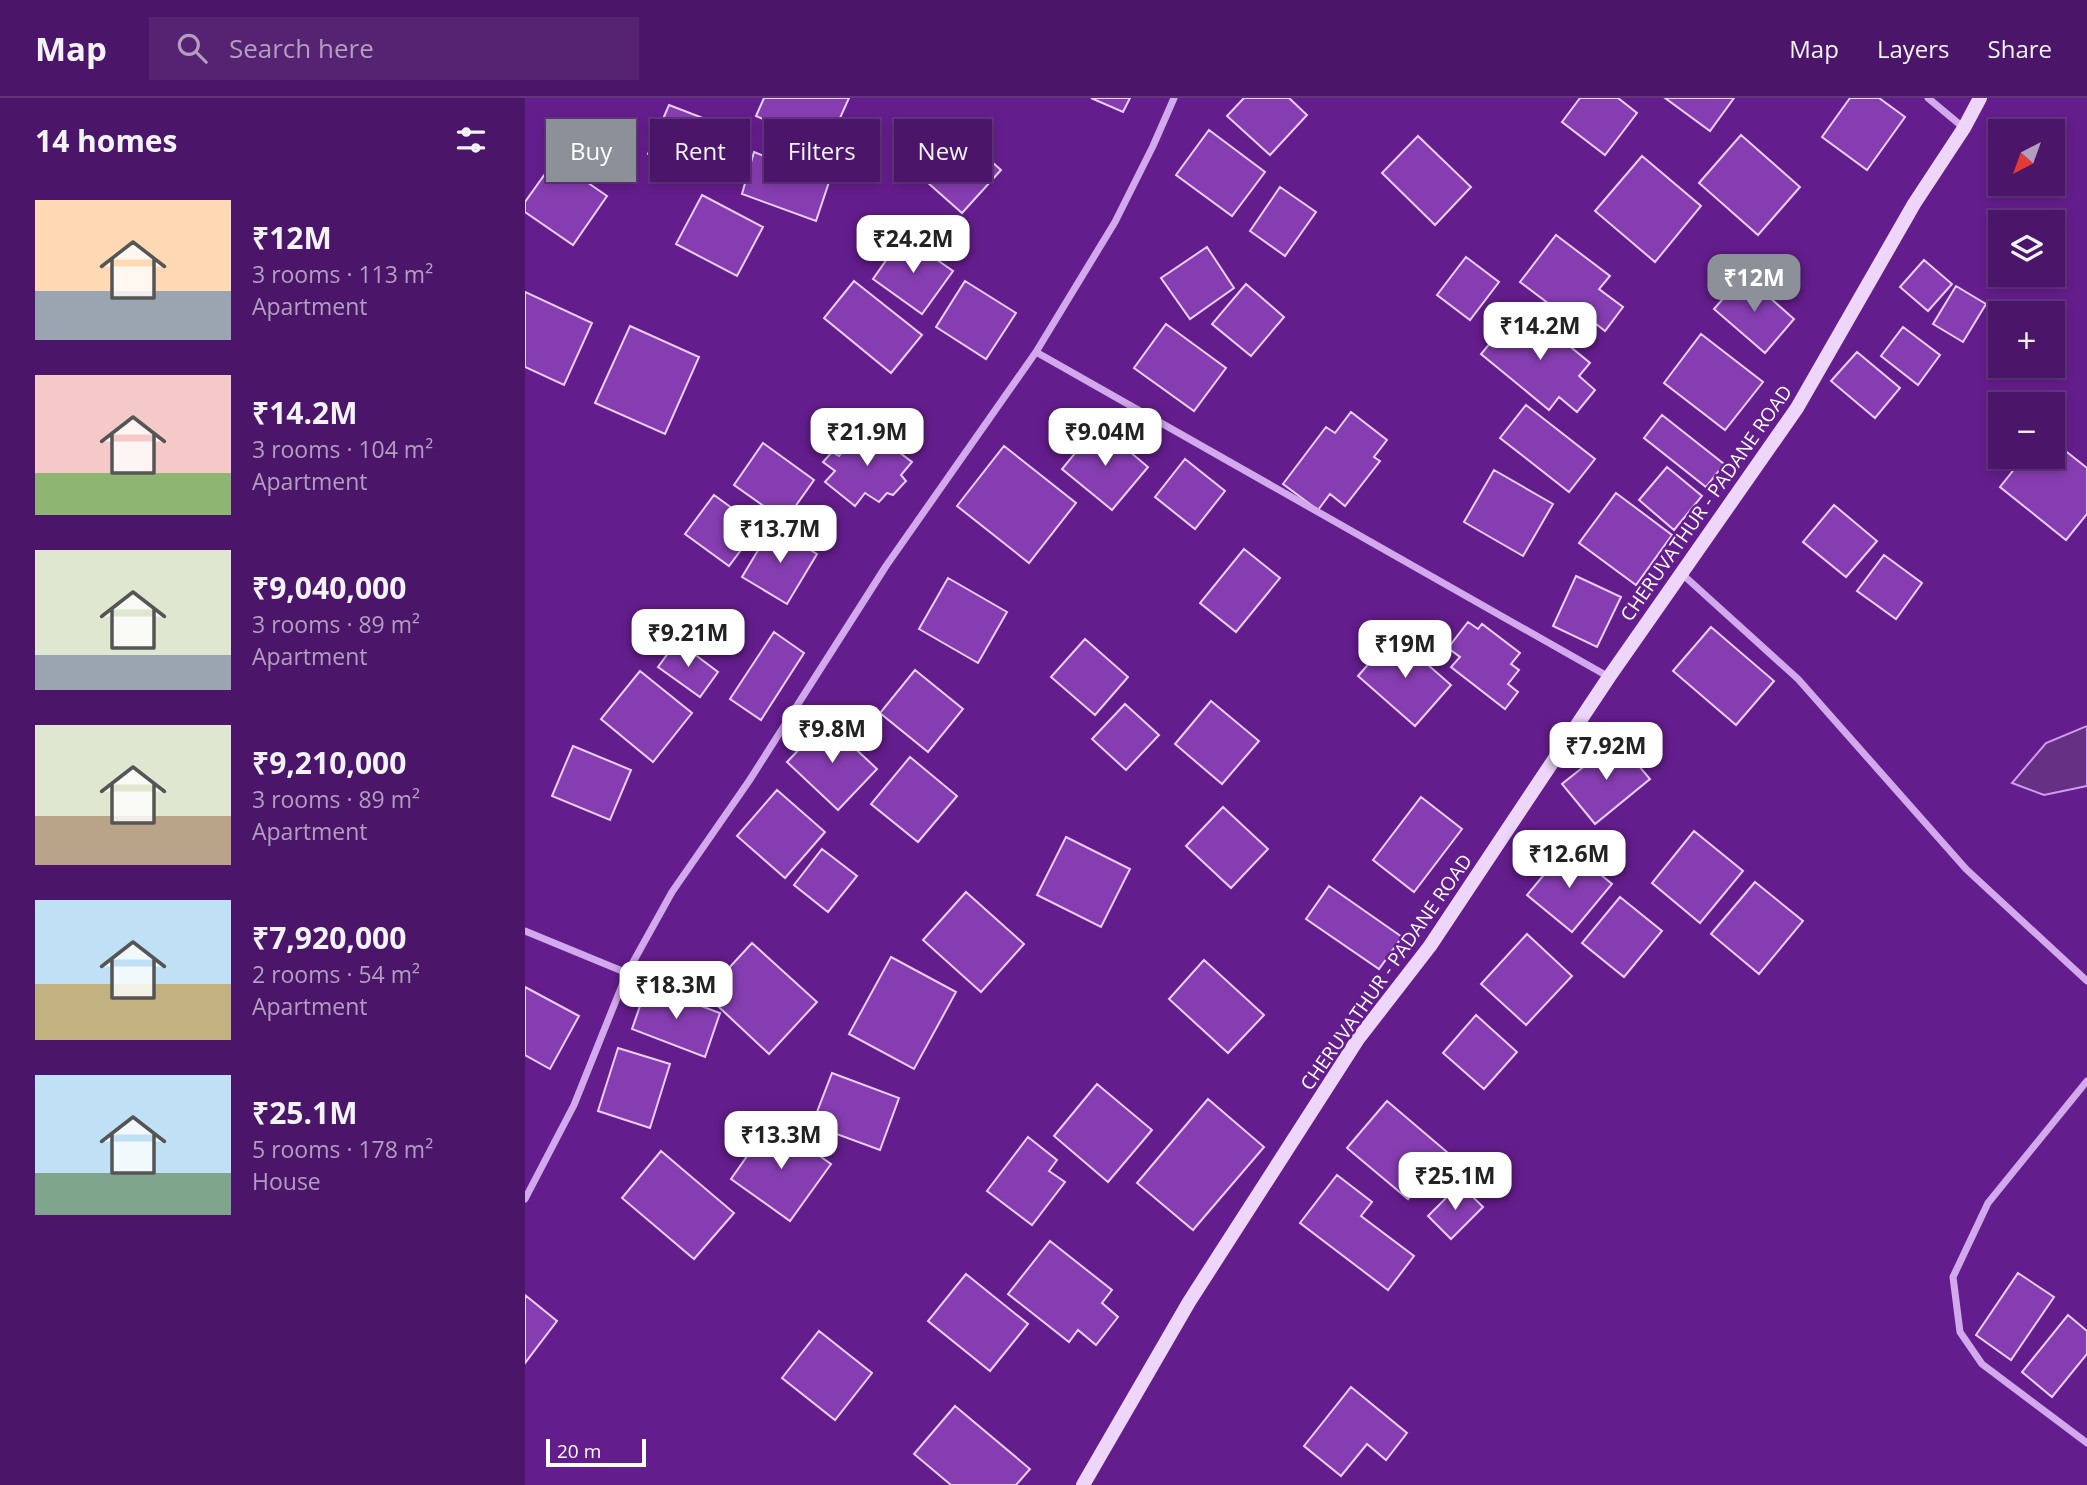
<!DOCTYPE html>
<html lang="en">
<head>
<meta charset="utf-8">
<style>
  :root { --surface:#4b1669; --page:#552371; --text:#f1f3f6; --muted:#b29fc0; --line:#62357d; --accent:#8c9099 }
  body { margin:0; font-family:"Open Sans",sans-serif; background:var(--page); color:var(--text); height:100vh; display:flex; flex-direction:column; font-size:26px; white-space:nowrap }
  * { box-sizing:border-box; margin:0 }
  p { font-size:23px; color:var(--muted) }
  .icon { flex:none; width:38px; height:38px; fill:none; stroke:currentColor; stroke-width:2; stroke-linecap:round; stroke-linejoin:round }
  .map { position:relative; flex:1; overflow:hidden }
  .side { display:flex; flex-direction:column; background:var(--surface); width:525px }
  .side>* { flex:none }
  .top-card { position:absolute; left:21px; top:21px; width:665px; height:63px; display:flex; gap:14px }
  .needle { width:46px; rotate:221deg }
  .tools { position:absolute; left:1463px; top:21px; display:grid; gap:14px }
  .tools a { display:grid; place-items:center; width:77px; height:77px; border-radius:0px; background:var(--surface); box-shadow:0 4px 10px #0003,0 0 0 2px var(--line); font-size:35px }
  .scale { position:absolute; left:21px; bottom:18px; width:100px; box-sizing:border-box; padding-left:7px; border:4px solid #fff; border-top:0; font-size:19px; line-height:24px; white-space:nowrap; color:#fff; -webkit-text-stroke:5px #641d8c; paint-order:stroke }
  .price { position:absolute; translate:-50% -60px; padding:0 16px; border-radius:14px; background:#fff; color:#222; font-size:23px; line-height:46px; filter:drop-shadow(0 2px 4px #0008) }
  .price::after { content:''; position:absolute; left:50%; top:42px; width:21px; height:16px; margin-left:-10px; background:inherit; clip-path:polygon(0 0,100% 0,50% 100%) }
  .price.selected { background:var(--accent); color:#fff }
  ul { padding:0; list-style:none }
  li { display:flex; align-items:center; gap:21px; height:175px; padding:0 35px }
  li span { display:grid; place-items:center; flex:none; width:196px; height:140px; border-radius:0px; color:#555 }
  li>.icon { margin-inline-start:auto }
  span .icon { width:84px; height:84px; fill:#fffc; stroke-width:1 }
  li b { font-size:30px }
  h2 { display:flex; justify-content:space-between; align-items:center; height:84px; padding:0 35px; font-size:30px }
  .chip { padding:0 24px; border-radius:0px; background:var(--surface); box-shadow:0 4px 10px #0003,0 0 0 2px var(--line); font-size:24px; line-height:63px }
  .chip.selected { background:var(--accent); color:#fff }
  header { display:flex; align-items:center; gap:42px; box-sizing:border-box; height:98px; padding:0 35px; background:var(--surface); border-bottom:2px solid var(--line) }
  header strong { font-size:33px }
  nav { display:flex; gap:38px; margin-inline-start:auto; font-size:24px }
  .search { width:490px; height:63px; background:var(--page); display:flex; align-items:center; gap:18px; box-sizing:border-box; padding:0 24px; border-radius:0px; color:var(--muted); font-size:26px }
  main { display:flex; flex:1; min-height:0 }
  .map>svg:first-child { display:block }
  .water { fill:#663084; stroke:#ce9dee; stroke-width:2 }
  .building { fill:#863db1; stroke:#e9cff9; stroke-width:2 }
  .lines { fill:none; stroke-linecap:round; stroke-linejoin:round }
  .street { stroke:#d3a9ed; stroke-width:7 }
  .secondary { stroke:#edd6f9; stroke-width:14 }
  .labels { text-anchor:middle; stroke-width:5; stroke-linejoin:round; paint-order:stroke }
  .street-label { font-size:19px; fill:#fff; stroke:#641d8c }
</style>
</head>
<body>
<header>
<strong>Map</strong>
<div class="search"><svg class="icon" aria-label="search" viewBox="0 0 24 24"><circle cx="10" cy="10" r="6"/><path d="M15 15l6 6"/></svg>Search here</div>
<nav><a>Map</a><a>Layers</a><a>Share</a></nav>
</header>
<main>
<section class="side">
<h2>14 homes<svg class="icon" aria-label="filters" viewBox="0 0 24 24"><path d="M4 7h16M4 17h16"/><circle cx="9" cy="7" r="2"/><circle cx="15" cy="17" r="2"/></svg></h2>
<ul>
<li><span style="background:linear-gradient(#ffd9b3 65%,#9aa5b1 0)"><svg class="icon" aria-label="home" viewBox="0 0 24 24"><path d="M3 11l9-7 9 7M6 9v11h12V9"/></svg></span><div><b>₹12M</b><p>3 rooms · 113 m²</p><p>Apartment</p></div></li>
<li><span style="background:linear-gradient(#f6c9c9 70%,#8fb573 0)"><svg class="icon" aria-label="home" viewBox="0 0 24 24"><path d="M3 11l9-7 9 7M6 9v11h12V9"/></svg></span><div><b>₹14.2M</b><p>3 rooms · 104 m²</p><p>Apartment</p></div></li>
<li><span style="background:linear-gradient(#dfe7d0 75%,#9aa5b1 0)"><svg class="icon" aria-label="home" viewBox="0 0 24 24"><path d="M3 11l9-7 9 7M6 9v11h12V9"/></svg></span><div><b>₹9,040,000</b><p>3 rooms · 89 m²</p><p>Apartment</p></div></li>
<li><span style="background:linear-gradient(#dfe7d0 65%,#b9a48a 0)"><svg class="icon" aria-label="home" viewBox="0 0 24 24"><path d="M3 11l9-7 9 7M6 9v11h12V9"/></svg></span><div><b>₹9,210,000</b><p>3 rooms · 89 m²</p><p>Apartment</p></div></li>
<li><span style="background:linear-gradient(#bfe0f5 60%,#c2b280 0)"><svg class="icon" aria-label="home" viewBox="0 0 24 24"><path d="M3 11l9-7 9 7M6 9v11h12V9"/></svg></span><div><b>₹7,920,000</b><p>2 rooms · 54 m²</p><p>Apartment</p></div></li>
<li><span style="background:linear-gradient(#bfe0f5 70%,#7fa58c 0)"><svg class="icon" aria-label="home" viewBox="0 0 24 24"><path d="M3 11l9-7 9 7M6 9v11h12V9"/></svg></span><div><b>₹25.1M</b><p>5 rooms · 178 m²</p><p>House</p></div></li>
</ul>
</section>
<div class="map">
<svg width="1562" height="1387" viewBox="0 0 1562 1387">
  <rect width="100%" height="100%" fill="#641d8c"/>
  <path class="water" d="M1562,628V688L1519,697L1487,685L1521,645Z"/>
  <path class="building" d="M239,0H324L302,49L231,18Z
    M566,0H605L598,14Z
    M719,0H764L782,17L745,57L702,18Z
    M1055,0H1093L1112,15L1080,57L1037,24Z
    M1140,0H1209L1185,33Z
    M1325,0H1354L1380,19L1342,72L1297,39Z
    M144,7L209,32L186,82L123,56Z
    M424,25L476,72L437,115L385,69Z
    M684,32L740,74L707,118L651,77Z
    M1216,37L1275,89L1233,137L1174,85Z
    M893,38L946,89L910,127L857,75Z
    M229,54L304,84L291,123L217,96Z
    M1117,58L1176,108L1130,164L1070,113Z
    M30,62L82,98L48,147L0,114V104Z
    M755,89L791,114L760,158L725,133Z
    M177,97L238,129L212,178L151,146Z
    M1031,137L1085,178L1074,191L1098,209L1080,233L1056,214L1048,224L995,184Z
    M378,138L428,173L397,216L348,181Z
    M682,149L709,190L665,221L636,180Z
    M941,159L974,184L945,222L912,197Z
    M1399,162L1427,186L1403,213L1375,189Z
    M1219,177L1269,221L1240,255L1189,211Z
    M329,183L397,237L366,275L299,220Z
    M440,183L491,215L461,261L411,229Z
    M721,186L759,219L726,258L687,226Z
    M1431,188L1461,206L1438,244L1408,226Z
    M0,194L67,225L39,287L0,269Z
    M996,208L1065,265L1054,278L1070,292L1052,314L1034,299L1024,312L956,256Z
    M641,226L701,270L669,313L609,270Z
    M105,228L174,259L140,336L70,305Z
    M1378,229L1415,257L1393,287L1356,258Z
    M1176,236L1238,284L1200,332L1139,285Z
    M1332,254L1375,290L1350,320L1306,283Z
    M1001,307L1070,361L1044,394L975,340Z
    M826,314L862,342L849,359L855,363L820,408L805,396L793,412L758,386L801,329L810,335Z
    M1137,317L1199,366L1181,389L1119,340Z
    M338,327L387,364L376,377L381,383L368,397L362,395L354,404L340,395L330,408L300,384L310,373L298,364L307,354L314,358Z
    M573,327L623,369L587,412L537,371Z
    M1528,343L1562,370V416L1541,442L1475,389L1499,359H1528Z
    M238,345L289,382L260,423L209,387Z
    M479,348L551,405L504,465L432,408Z
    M660,361L700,393L670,431L630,399Z
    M1142,369L1177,398L1149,432L1114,402Z
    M969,372L1028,406L998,458L939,424Z
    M1091,395L1147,437L1111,487L1054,445Z
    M189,397L233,429L204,468L160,436Z
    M1309,407L1352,443L1321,479L1278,444Z
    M247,429L292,456L262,506L217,479Z
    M719,451L755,480L711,534L675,505Z
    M1359,457L1397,485L1371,521L1332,493Z
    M1051,478L1096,499L1072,549L1028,528Z
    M423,480L482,514L453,565L394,531Z
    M943,524L953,531L957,526L995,555L986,566L994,572L983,586L993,594L980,611L926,569L935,559L923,550Z
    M1186,529L1249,583L1211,627L1148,573Z
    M249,534L279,555L236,622L205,601Z
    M869,537L926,587L890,628L833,578Z
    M560,541L603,579L570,617L526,579Z
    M152,543L193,574L175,599L133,569Z
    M390,572L438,611L403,654L355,615Z
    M115,573L167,615L128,664L76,621Z
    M686,603L734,643L697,686L650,646Z
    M600,606L634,637L601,672L567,641Z
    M301,623L352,671L313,712L262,664Z
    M1092,642L1125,681L1070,726L1037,686Z
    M48,648L106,672L85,722L27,698Z
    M385,659L432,698L393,744L346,706Z
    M252,692L300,734L260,780L212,738Z
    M896,699L937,731L889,794L848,762Z
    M698,709L743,751L706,790L661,748Z
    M1169,733L1218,773L1175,825L1127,785Z
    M541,739L605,771L576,829L512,797Z
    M1042,749L1087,786L1047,834L1002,797Z
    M297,751L332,778L303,814L269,787Z
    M1230,784L1278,823L1234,876L1186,836Z
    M804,788L877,839L854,871L781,821Z
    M441,794L499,846L456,894L398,842Z
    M1095,799L1137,833L1099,879L1057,845Z
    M1002,836L1047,878L1001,927L956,886Z
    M227,845L292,904L244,956L180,896Z
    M366,859L431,894L389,971L324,936Z
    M679,862L739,917L703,955L644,901Z
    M122,888L195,915L180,959L107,931Z
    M0,889L54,918L25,971L0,957Z
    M951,917L992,954L959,991L918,955Z
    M93,950L145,966L125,1030L73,1013Z
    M307,975L374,1000L355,1052L287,1027Z
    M572,986L627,1032L583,1084L529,1038Z
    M683,1001L739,1049L668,1132L612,1085Z
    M862,1003L922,1054L883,1101L822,1050Z
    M246,1024L306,1066L265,1123L206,1081Z
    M503,1039L532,1062L524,1073L540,1084L507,1127L462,1093Z
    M136,1053L209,1115L169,1161L97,1100Z
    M812,1077L847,1104L836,1118L889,1158L863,1192L775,1125Z
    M935,1086L958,1109L926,1141L903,1118Z
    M525,1143L587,1192L577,1205L593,1219L571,1247L553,1232L544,1244L483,1196Z
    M1493,1175L1529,1199L1486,1262L1451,1237Z
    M441,1176L503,1226L465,1273L403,1223Z
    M0,1197L32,1223L0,1265Z
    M1543,1217L1562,1233V1256L1527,1299L1497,1274Z
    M294,1233L347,1275L310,1322L257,1280Z
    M826,1289L882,1335L861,1362L842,1346L816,1378L779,1348Z
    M430,1308L505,1371L491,1387H426L389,1356Z"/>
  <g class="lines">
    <path class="street" d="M1403,0L1439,30
      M511,254L1084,579
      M1156,475L1273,581L1441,771L1562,883
      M0,833L102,875
      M1562,983L1463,1105L1428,1179L1435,1234L1457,1266L1562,1345
      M0,1101L49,1007L102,875L147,794L224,683L361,468L511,254L590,124L628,48L649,0"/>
    <path class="secondary" d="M558,1387L664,1204L833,941L905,848L1084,579L1272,310L1389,106L1439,30L1455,0"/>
  </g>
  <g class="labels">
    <g class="street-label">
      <text transform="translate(1181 405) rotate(-55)" y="7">CHERUVATHUR - PADANE ROAD</text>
      <text transform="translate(861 874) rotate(-55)" y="7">CHERUVATHUR - PADANE ROAD</text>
    </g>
  </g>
</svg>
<div class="tools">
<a><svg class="needle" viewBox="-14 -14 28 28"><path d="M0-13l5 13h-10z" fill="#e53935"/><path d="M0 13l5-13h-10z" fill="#b29fc0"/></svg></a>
<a><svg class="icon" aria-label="layers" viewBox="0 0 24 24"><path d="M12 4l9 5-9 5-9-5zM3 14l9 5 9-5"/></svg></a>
<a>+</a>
<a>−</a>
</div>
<div class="scale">20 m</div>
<b class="price" style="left:388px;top:177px">₹24.2M</b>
<b class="price selected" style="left:1229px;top:216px">₹12M</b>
<b class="price" style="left:1015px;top:264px">₹14.2M</b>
<b class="price" style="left:342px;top:370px">₹21.9M</b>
<b class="price" style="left:580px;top:370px">₹9.04M</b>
<b class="price" style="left:255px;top:467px">₹13.7M</b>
<b class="price" style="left:163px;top:571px">₹9.21M</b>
<b class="price" style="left:880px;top:582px">₹19M</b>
<b class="price" style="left:307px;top:667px">₹9.8M</b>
<b class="price" style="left:1081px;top:684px">₹7.92M</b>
<b class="price" style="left:1044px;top:792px">₹12.6M</b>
<b class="price" style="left:151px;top:923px">₹18.3M</b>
<b class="price" style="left:256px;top:1073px">₹13.3M</b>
<b class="price" style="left:930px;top:1114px">₹25.1M</b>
<div class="top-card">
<a class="chip selected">Buy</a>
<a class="chip">Rent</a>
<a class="chip">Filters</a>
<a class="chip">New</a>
</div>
</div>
</main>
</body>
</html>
